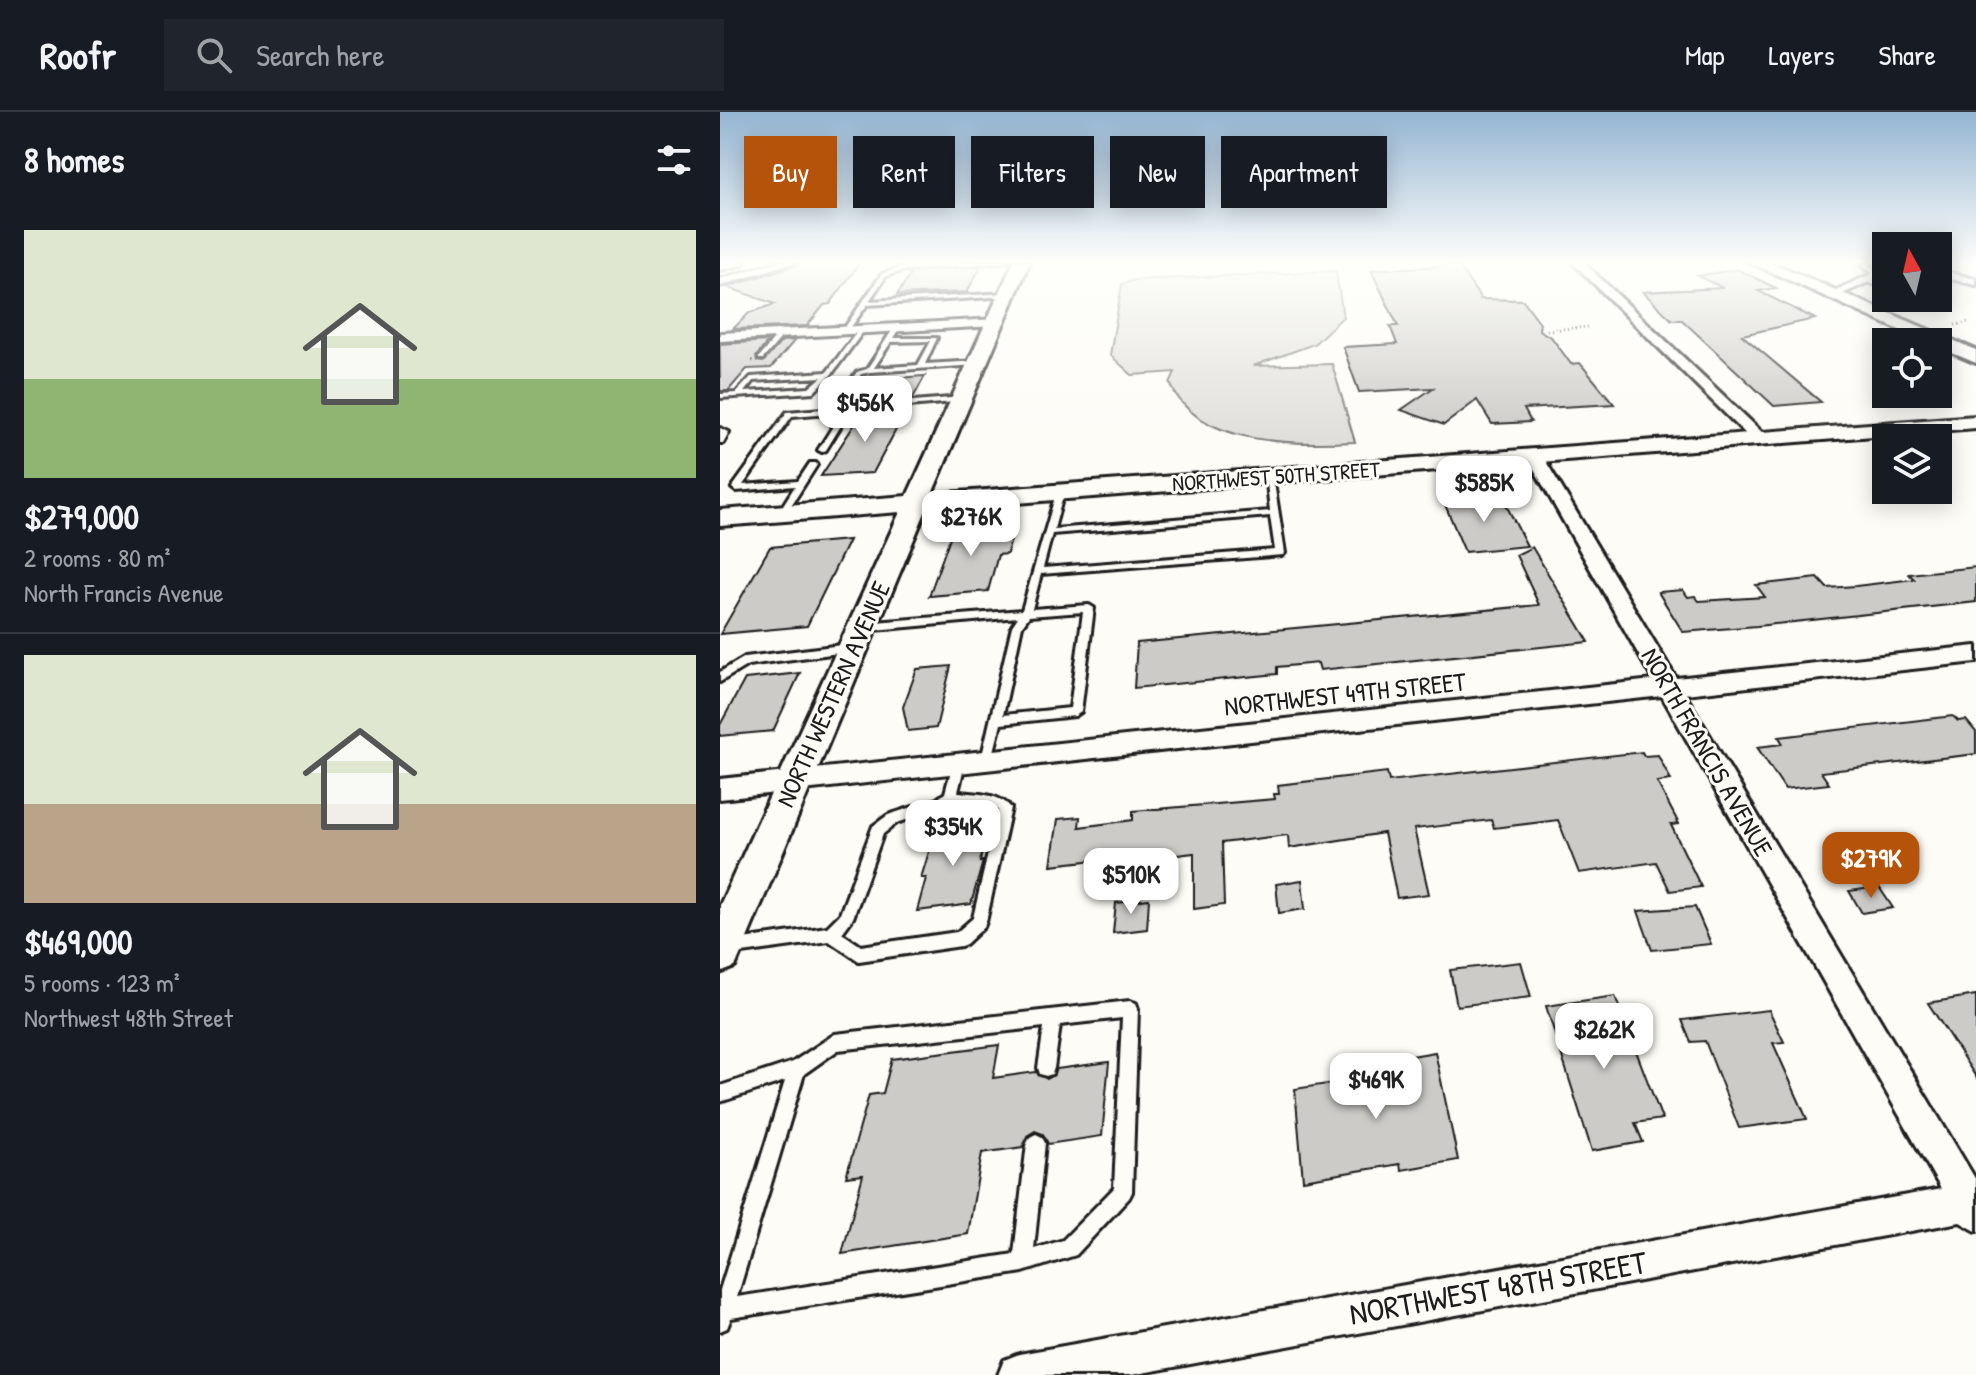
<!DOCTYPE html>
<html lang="en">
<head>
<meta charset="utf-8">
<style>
  :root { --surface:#171b24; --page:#20242c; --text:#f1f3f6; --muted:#9ea1a6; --line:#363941; --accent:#b45309 }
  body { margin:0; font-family:"Patrick Hand",sans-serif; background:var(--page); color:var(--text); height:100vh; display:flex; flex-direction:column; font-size:30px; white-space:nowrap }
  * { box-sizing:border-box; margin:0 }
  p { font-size:26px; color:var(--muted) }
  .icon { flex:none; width:44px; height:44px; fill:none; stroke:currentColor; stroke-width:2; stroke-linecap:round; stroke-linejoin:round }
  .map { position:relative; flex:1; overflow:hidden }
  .side { display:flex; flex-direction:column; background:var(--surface); width:720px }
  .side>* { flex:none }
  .guide { position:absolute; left:24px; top:24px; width:760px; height:72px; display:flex; gap:16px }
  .needle { width:52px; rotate:352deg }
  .buttons { position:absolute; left:1152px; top:120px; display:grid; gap:16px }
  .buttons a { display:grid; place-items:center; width:80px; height:80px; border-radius:0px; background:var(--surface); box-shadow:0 4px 20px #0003; font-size:40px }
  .price { position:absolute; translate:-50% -68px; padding:0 18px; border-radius:16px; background:#fff; color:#222; font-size:26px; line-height:52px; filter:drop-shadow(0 2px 4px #0008) }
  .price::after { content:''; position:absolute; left:50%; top:48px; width:24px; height:18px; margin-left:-12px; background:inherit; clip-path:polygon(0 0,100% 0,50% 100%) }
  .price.on { background:var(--accent); color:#fff }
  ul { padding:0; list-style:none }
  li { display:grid; align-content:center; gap:16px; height:424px; padding:0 24px }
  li+li { border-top:2px solid var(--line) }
  li span { display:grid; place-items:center; height:248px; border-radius:0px; color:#555 }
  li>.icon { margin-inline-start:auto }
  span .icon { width:144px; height:144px; fill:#fffc; stroke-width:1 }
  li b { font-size:34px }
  h2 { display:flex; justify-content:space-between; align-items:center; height:96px; padding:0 24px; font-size:34px }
  .chip { padding:0 28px; border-radius:0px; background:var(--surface); box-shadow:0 4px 20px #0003; font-size:28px; line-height:72px }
  .chip.on { background:var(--accent); color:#fff }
  header { display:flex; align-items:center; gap:48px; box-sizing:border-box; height:112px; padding:0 40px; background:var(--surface); border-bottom:2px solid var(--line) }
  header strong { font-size:38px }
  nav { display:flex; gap:44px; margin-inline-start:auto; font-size:28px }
  .search { width:560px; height:72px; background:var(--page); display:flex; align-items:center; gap:20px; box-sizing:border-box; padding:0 28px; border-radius:0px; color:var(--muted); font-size:30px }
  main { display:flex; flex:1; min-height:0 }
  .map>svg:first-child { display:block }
  .green { fill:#e0dfdb; stroke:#7e7e7c; stroke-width:2 }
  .building { fill:#cccbc8; stroke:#1c1c1c; stroke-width:2 }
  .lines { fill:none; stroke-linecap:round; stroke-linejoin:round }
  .lane-casing { stroke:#1c1c1c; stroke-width:6 }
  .street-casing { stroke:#1c1c1c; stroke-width:6 }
  .secondary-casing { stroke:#1c1c1c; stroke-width:6 }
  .highway-casing { stroke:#1c1c1c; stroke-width:6 }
  .path { stroke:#1c1c1c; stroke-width:3; stroke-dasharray:1 3; stroke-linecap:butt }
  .lane { fill:#fdfcf7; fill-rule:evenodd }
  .street { fill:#fdfcf7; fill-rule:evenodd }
  .secondary { fill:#fdfcf7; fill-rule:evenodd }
  .highway { fill:#fdfcf7; fill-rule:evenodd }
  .path-bridge { stroke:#1c1c1c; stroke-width:3; stroke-dasharray:1 3; stroke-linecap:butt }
  .labels { text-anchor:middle; stroke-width:6; stroke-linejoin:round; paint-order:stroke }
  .far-street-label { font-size:22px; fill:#1c1c1c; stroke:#fdfcf7 }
  .street-label { font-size:26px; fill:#1c1c1c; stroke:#fdfcf7 }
  .near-street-label { font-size:32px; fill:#1c1c1c; stroke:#fdfcf7 }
</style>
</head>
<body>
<header>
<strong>Roofr</strong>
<div class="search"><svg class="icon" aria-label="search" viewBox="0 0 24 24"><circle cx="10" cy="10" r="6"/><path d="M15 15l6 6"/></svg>Search here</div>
<nav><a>Map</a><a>Layers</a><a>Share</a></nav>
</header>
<main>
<section class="side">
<h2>8 homes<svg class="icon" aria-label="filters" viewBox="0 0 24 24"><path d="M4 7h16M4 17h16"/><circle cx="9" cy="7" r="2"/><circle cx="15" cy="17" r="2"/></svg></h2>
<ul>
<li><span style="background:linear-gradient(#dfe7d0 60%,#8fb573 0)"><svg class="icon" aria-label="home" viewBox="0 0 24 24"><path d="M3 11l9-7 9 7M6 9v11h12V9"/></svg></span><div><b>$279,000</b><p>2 rooms · 80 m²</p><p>North Francis Avenue</p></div></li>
<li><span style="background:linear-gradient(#dfe7d0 60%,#b9a48a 0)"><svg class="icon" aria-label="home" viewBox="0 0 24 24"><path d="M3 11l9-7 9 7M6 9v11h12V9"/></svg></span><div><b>$469,000</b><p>5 rooms · 123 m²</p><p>Northwest 48th Street</p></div></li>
</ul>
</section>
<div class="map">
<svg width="1256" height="1263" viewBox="0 0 1256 1263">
  <rect width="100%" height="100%" fill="#fdfcf7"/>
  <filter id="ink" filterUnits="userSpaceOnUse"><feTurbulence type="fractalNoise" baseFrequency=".0125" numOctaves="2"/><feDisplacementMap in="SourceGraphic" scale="16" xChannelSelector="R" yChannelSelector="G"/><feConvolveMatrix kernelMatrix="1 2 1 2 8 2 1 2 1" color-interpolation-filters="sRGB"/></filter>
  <g filter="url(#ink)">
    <path class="green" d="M616,159L623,205L594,232L533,254L612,252L635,330C578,333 476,335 450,271L455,260L412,263L390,243L402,172L415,168Z"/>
    <path class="building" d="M89,149H141L110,192L104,193L87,214L13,217L29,201L55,192L7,175Z
      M738,153L761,187L803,188L820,211L819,218L832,226L851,252L860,251L894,292L804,297L811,310L772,312L757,288L724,313L681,298L713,276L639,280L623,235L677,232L670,214H678L651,158Z
      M261,154L247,180L177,183L192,160Z
      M1017,157L1056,176L1038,179L1095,207L1022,223L1101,290L1054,294L962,208H952L923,180L1003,176L978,164Z
      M75,228L51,256L27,257L8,279H0V232L48,229L36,245L37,249L43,250L62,229Z
      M205,264L193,286L149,290L163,267Z
      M187,297L153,361L101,364L142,301Z
      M781,383L807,434L745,440L723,388Z
      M284,410L293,421L287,442L278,443L268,479L209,484L233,417L243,412Z
      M129,428L87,514L0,522L50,435Z
      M812,435L869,530L600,558L598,551L557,555V562L414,576L417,531L819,493L796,443Z
      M1256,455V490L1037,514L963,520L938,480L963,478L968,485L975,484L979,489L1045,485L1036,473L1098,466L1107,476L1136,474L1194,467L1189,462Z
      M231,554L216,616L188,619L183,595L197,557Z
      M80,561L53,619L0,624V613L25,567Z
      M1233,604L1238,609L1246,608L1256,620V642L1101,660L1109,672L1065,677L1037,635L1063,632L1059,625Z
      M922,640L924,644L938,643L951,668L937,670L959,712L951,713L981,775L950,779L936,750L859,761L838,708L774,716L771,708L694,717L709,782L677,786L664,721L569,736L568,723L502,731L504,793L474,797V741L410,749L411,744L331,753L338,707L360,705L359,715L413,708V699L555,687L554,682H559L558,673L667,660L669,669Z
      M267,714L260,750L263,749L251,792L197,799L206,766H201L215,720Z
      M582,768L585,797L559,801L556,772Z
      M1159,775L1173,796L1142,801L1129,779Z
      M429,787L427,817L393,821L396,791Z
      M975,795L991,832L932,838L918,799Z
      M801,850L811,885L737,894L730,858Z
      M1256,883V965L1208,891Z
      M895,884L942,1007L915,1011L923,1030L872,1039L826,894Z
      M1049,898L1064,930L1053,931L1087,1007L1019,1016L985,929L971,930L962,908Z
      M279,933L273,966L316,960L327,967L337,957L389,950L382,1024L328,1032L323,1022L315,1019L307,1024L303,1035L262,1041L248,1122L122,1142L143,1063L126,1065L149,983L163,981L172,947Z
      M715,940L738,1048L681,1058L680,1052L583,1068L575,977L665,963L663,949Z"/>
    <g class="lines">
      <g class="lane-casing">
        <path id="lane" d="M262,149H289L185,158L166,164L149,189L287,181L289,184L147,193L128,219L123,218L162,162L184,154Z
          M1149,149H1156L1149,153L1158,161V163H1154L1142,153Z
          M1143,166L1166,171V175L1141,169Z
          M177,213L180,215L173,226H217L205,252L258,249L261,251L258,253L150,260L141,262L131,279H125L124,277L137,260L147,257L175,214ZM211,229L198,253L154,256L171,230Z
          M140,216L145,217L111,263L94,280L0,286V282L16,281L31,265L107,260ZM102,265L89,276L24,280L33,269Z
          M59,221L64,222L43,247H39V245Z
          M243,285H246V289L130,299L106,338L102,340L98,338L122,300L72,304L23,373L78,369L90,351H96L97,353L65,403H59L58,401L75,374L16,379L12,376L67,300L125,295L129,293L132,294Z
          M0,316L9,320L3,331H0Z
          M546,362L553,364L565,441L563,443L321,462L312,497L369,493L374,496L361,600L355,604L281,612L271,651H263L261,648L292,514L298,505L143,519L138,515L143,511L302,498L337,378L344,380L334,417L550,399ZM550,404L555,438L323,456L332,422ZM363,500L350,596L283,603L302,514L309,504Z
          M130,532L134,533L135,536L134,539L28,553L0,570V560L25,545Z
          M239,646L243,648L245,651L238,680C257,682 279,681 291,696L266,810L264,815L246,832L241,834L139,849L109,829L8,843L3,841L1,836L3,831L8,829L107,815L120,802L153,714L168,703L217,687L225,681L233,651L235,648ZM233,690L272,695L278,698L253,806L237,820L141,834L122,821L133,806L163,722L177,711L226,695Z
          M410,889L416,891L418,897L412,1080L409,1086L356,1143L303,1160L11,1206L7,1216L0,1219V1178L65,969L0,990V974L73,950L115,922ZM402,906L394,1076L343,1128L314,1137L325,1031L322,1025L316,1022L310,1025L307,1031L294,1142L17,1185L84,962L118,938L324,915L318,956L320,962L326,964L332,962L334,956L340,913Z"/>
      </g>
      <g class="street-casing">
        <path id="street" d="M60,149H76L0,174V167Z
          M851,149H862L1045,323V329H1033Z
          M1166,155V162L1118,184L1108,182Z
          M1218,158L1256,167V173L1218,164Z
          M279,207V213L275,214L0,229V221Z
          M814,338L822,343L956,566L1256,534V550L965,582L1256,1068V1119L1240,1110L411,1263H278L284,1248L299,1242L1221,1077L942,584L0,687V667L933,568L806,343Z"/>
      </g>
      <g class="secondary-casing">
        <path id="secondary" d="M294,149H310L212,382L1256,304V316L206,398L15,855L0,861V793L180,400L0,414V398L187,384Z
          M1027,149H1048L1256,238V251L1218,235V230H1206Z"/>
      </g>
      <g class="highway-casing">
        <path id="highway" d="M0,149H25L22,153L0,158Z"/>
      </g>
      <path class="path" d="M1235,213L1249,210
        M827,218L869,215"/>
      <use href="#lane" class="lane"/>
      <use href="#street" class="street"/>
      <use href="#secondary" class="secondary"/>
      <use href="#highway" class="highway"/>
      <path class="path-bridge" d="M32,249L48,248"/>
    </g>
  </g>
  <linearGradient id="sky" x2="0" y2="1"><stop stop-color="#94b5d2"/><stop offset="0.46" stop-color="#fefefb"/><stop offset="1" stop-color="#fefefb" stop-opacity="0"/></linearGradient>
  <rect width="1256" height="326" fill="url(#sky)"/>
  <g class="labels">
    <g class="far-street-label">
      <text transform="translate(556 364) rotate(-4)" y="8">NORTHWEST 50TH STREET</text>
    </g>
    <g class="street-label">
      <text transform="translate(113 582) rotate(-66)" y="9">NORTH WESTERN AVENUE</text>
      <text transform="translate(625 582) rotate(-6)" y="9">NORTHWEST 49TH STREET</text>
      <text transform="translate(987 640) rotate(60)" y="9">NORTH FRANCIS AVENUE</text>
    </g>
    <g class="near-street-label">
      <text transform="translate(778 1176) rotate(-10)" y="11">NORTHWEST 48TH STREET</text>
    </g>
  </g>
</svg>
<div class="buttons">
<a><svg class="needle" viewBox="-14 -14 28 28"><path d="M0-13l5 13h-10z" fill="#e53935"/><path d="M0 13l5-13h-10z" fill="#9ea1a6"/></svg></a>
<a><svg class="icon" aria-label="locate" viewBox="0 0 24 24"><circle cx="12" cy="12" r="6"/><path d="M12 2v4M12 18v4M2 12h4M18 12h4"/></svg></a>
<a><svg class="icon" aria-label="layers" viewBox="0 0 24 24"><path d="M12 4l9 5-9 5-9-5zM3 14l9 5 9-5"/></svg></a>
</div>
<b class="price" style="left:145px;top:332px">$456K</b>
<b class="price" style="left:764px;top:412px">$585K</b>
<b class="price" style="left:251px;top:446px">$276K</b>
<b class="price" style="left:233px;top:756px">$354K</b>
<b class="price on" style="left:1151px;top:788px">$279K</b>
<b class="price" style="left:411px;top:804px">$510K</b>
<b class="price" style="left:884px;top:959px">$262K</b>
<b class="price" style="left:656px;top:1009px">$469K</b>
<div class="guide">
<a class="chip on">Buy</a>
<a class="chip">Rent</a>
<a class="chip">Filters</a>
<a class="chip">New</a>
<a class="chip">Apartment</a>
</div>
</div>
</main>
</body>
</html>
